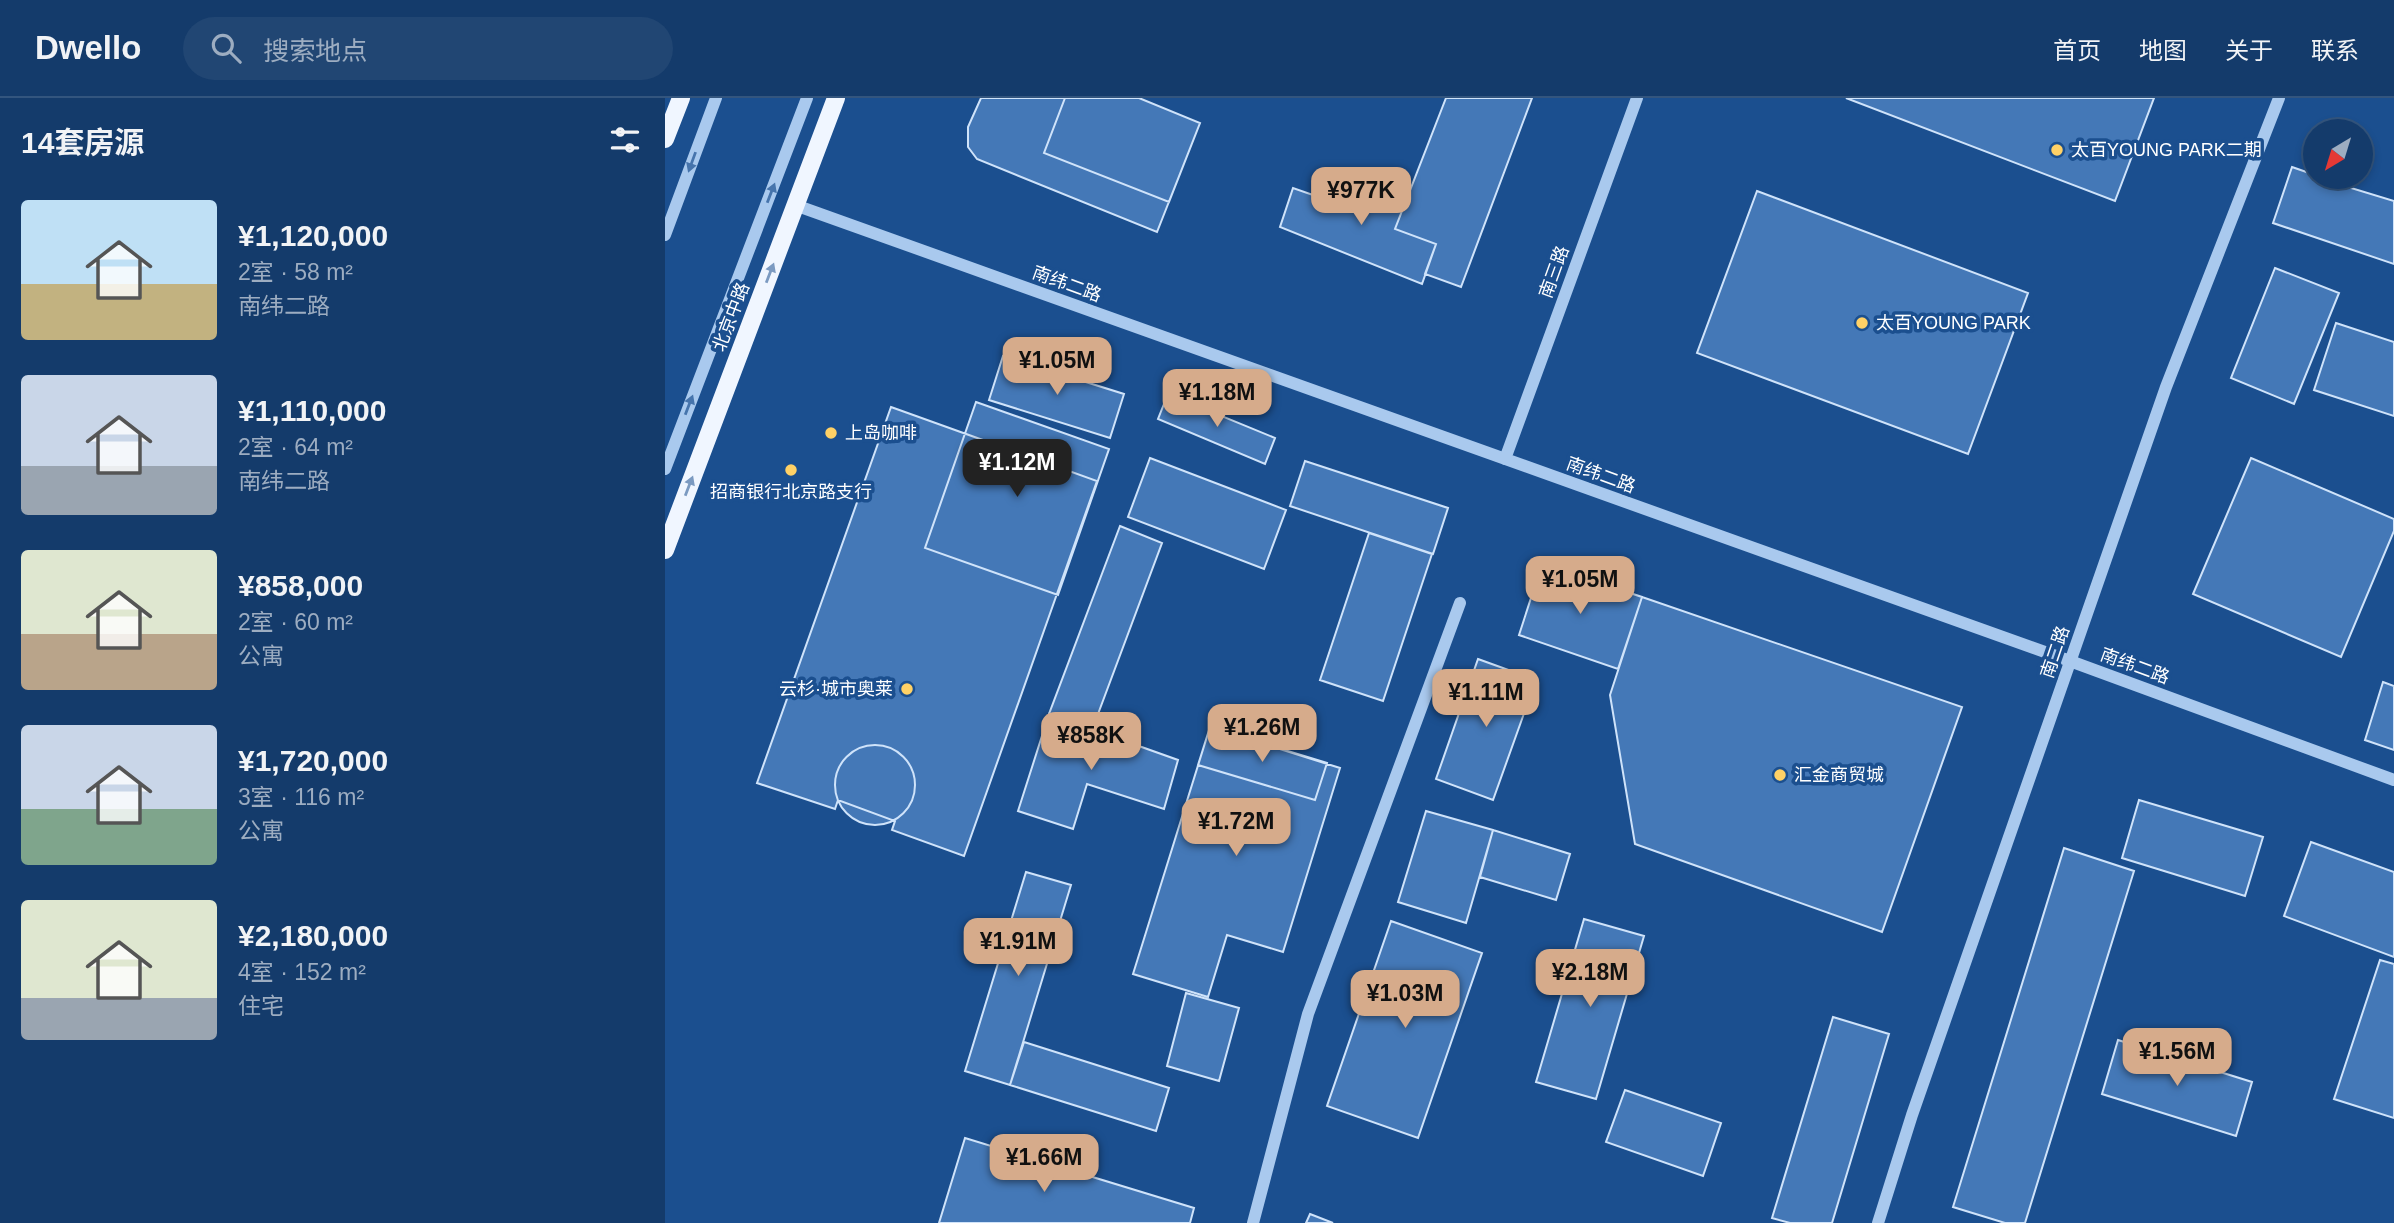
<!DOCTYPE html>
<html lang="zh">
<head>
<meta charset="utf-8">
<style>
  :root { --surface:#143b6b; --page:#214673; --text:#f1f3f6; --muted:#9dadc1; --line:#33557e; --accent:#d6ab8b }
  body { margin:0; font-family:Arial,"Noto Sans SC",sans-serif; background:var(--page); color:var(--text); height:100vh; display:flex; flex-direction:column; font-size:26px; white-space:nowrap }
  * { box-sizing:border-box; margin:0 }
  p { font-size:23px; color:var(--muted) }
  .icon { flex:none; width:38px; height:38px; fill:none; stroke:currentColor; stroke-width:2; stroke-linecap:round; stroke-linejoin:round }
  .map { position:relative; flex:1; overflow:hidden }
  .drawer { display:flex; flex-direction:column; background:var(--surface); width:665px }
  .drawer>* { flex:none }
  .needle { width:46px; rotate:218deg }
  .buttons { position:absolute; left:1638px; top:21px; display:grid; gap:14px }
  .buttons a { display:grid; place-items:center; width:70px; height:70px; border-radius:50%; background:var(--surface); box-shadow:0 4px 10px #0003,0 0 0 2px var(--line); font-size:35px }
  .price { position:absolute; translate:-50% -60px; padding:0 16px; border-radius:14px; background:var(--accent); color:#111; font-size:23px; line-height:46px; filter:drop-shadow(0 2px 4px #0008) }
  .price::after { content:''; position:absolute; left:50%; top:42px; width:21px; height:16px; margin-left:-10px; background:inherit; clip-path:polygon(0 0,100% 0,50% 100%) }
  .price.active { background:#222; color:#fff }
  ul { padding:0; list-style:none }
  li { display:flex; align-items:center; gap:21px; height:175px; padding:0 21px }
  li span { display:grid; place-items:center; flex:none; width:196px; height:140px; border-radius:7px; color:#555 }
  li>.icon { margin-inline-start:auto }
  span .icon { width:84px; height:84px; fill:#fffc; stroke-width:1 }
  li b { font-size:30px }
  h2 { display:flex; justify-content:space-between; align-items:center; height:84px; padding:0 21px; font-size:30px }
  header { display:flex; align-items:center; gap:42px; box-sizing:border-box; height:98px; padding:0 35px; background:var(--surface); border-bottom:2px solid var(--line) }
  header strong { font-size:33px }
  nav { display:flex; gap:38px; margin-inline-start:auto; font-size:24px }
  .search { width:490px; height:63px; background:var(--page); display:flex; align-items:center; gap:18px; box-sizing:border-box; padding:0 24px; border-radius:38px; color:var(--muted); font-size:26px }
  main { display:flex; flex:1; min-height:0 }
  .map>svg:first-child { display:block }
  .building { fill:#4478b7; stroke:#cfe3fa; stroke-width:2 }
  .lines { fill:none; stroke-linecap:round; stroke-linejoin:round }
  .minor { stroke:#a9c9ee; stroke-width:12 }
  .major { stroke:#f0f6ff; stroke-width:18 }
  .oneway { fill:#4674ac }
  .oneway2 { fill:#7b9ac1 }
  .poi-dot { fill:#ffd166; stroke:#1b4f8f; stroke-width:2.5 }
  .labels { text-anchor:middle; stroke-width:7; stroke-linejoin:round; paint-order:stroke }
  .poi-label { font-size:18px; fill:#fff; stroke:#1b4f8f; text-anchor:start }
  .street-label { font-size:18px; fill:#fff; stroke:#1b4f8f }
</style>
</head>
<body>
<header>
<strong>Dwello</strong>
<div class="search"><svg class="icon" aria-label="search" viewBox="0 0 24 24"><circle cx="10" cy="10" r="6"/><path d="M15 15l6 6"/></svg>搜索地点</div>
<nav><a>首页</a><a>地图</a><a>关于</a><a>联系</a></nav>
</header>
<main>
<section class="drawer">
<h2>14套房源<svg class="icon" aria-label="filters" viewBox="0 0 24 24"><path d="M4 7h16M4 17h16"/><circle cx="9" cy="7" r="2"/><circle cx="15" cy="17" r="2"/></svg></h2>
<ul>
<li><span style="background:linear-gradient(#bfe0f5 60%,#c2b280 0)"><svg class="icon" aria-label="home" viewBox="0 0 24 24"><path d="M3 11l9-7 9 7M6 9v11h12V9"/></svg></span><div><b>¥1,120,000</b><p>2室 · 58 m²</p><p>南纬二路</p></div></li>
<li><span style="background:linear-gradient(#c9d6e8 65%,#9aa5b1 0)"><svg class="icon" aria-label="home" viewBox="0 0 24 24"><path d="M3 11l9-7 9 7M6 9v11h12V9"/></svg></span><div><b>¥1,110,000</b><p>2室 · 64 m²</p><p>南纬二路</p></div></li>
<li><span style="background:linear-gradient(#dfe7d0 60%,#b9a48a 0)"><svg class="icon" aria-label="home" viewBox="0 0 24 24"><path d="M3 11l9-7 9 7M6 9v11h12V9"/></svg></span><div><b>¥858,000</b><p>2室 · 60 m²</p><p>公寓</p></div></li>
<li><span style="background:linear-gradient(#c9d6e8 60%,#7fa58c 0)"><svg class="icon" aria-label="home" viewBox="0 0 24 24"><path d="M3 11l9-7 9 7M6 9v11h12V9"/></svg></span><div><b>¥1,720,000</b><p>3室 · 116 m²</p><p>公寓</p></div></li>
<li><span style="background:linear-gradient(#dfe7d0 70%,#9aa5b1 0)"><svg class="icon" aria-label="home" viewBox="0 0 24 24"><path d="M3 11l9-7 9 7M6 9v11h12V9"/></svg></span><div><b>¥2,180,000</b><p>4室 · 152 m²</p><p>住宅</p></div></li>
</ul>
</section>
<div class="map">
<svg width="1729" height="1125" viewBox="0 0 1729 1125">
  <rect width="100%" height="100%" fill="#1b4f8f"/>
  <path class="building" d="M316,0H474L535,25L492,134L312,61L303,49V29Z
    M400,0H474L535,25L504,104L379,55Z
    M781,0H867L796,189L760,176L771,146L730,131Z
    M1181,0H1489L1450,103Z
    M1627,69L1650,77V79L1729,103V166L1608,125Z
    M682,74L742,100L730,131L771,146L757,186L615,129L628,90L668,104Z
    M1092,93L1363,195L1303,356L1032,255Z
    M1610,170L1674,195L1629,306L1566,280Z
    M1671,225L1729,244V318L1649,292Z
    M338,258L459,296L445,340L324,302Z
    M503,296L610,340L600,366L493,321Z
    M311,304L444,351L393,497L260,450Z
    M226,309L432,383L299,758L227,732L230,723L173,702L170,711L92,685Z
    M485,360L621,412L599,471L463,419Z
    M1586,360L1729,421V433L1676,559L1528,496Z
    M640,363L783,410L768,456L625,408Z
    M455,428L497,445L427,632L384,616Z
    M704,435L767,456L718,603L655,582Z
    M877,466L977,499L953,571L854,537Z
    M977,499L1297,609L1217,834L970,746L945,597Z
    M813,561L871,582L828,702L771,681Z
    M1718,584L1729,588V652L1700,642Z
    M384,616L513,662L499,711L422,686L408,731L353,713Z
    M545,629L662,665L650,702L533,667Z
    M545,629L675,670L618,854L562,837L543,899L468,876Z
    M170 687a40 40 0 1 1 80 0a40 40 0 1 1-80 0Z
    M1474,702L1598,739L1580,798L1457,760Z
    M761,713L828,732L801,825L733,804Z
    M828,732L905,756L891,802L815,779Z
    M1646,744L1729,774V859L1619,818Z
    M1399,750L1469,773L1360,1125H1340L1288,1109Z
    M361,774L406,787L345,987L300,973Z
    M919,821L979,838L931,1001L871,984Z
    M726,823L817,855L753,1040L662,1008Z
    M1715,862L1729,866V1020L1669,1001Z
    M521,895L574,910L554,983L502,968Z
    M1168,919L1224,936L1167,1125H1125L1107,1120Z
    M1453,942L1587,984L1571,1038L1437,996Z
    M359,944L504,990L491,1033L345,987Z
    M960,992L1056,1025L1038,1078L941,1044Z
    M300,1040L529,1110L525,1125H274Z
    M645,1116L668,1125H641Z
    M645,1116L668,1125H641Z"/>
  <g class="lines">
    <path class="minor" d="M130,107L1405,563L1729,682
      M0,137L51,0
      M840,361L972,0
      M0,371L142,0
      M588,1125L643,916L795,505
      M1213,1125L1247,1017L1501,289L1614,0"/>
    <path class="major" d="M0,41L16,0
      M0,452L171,0"/>
  </g>
  <defs><path id="oneway-solid" d="M-6-.8H1V-3.2L6.5 0L1 3.2V.8H-6Z" transform="scale(1.75)"/></defs>
  <g class="oneway">
    <use href="#oneway-solid" transform="translate(27 64) rotate(110)"/>
    <use href="#oneway-solid" transform="translate(106 95) rotate(-69)"/>
    <use href="#oneway-solid" transform="translate(24 307) rotate(-69)"/>
  </g>
  <g class="oneway2">
    <use href="#oneway-solid" transform="translate(105 175) rotate(-69)"/>
    <use href="#oneway-solid" transform="translate(24 388) rotate(-69)"/>
  </g>
  <g class="poi-dot">
    <circle cx="1392" cy="52" r="7"/>
    <circle cx="1197" cy="225" r="7"/>
    <circle cx="166" cy="335" r="7"/>
    <circle cx="126" cy="372" r="7"/>
    <circle cx="242" cy="591" r="7"/>
    <circle cx="1115" cy="677" r="7"/>
  </g>
  <g class="labels">
    <g class="poi-label">
      <text x="1406" y="58">太百YOUNG PARK二期</text>
      <text x="1211" y="231">太百YOUNG PARK</text>
      <text x="180" y="341">上岛咖啡</text>
      <text x="126" y="400" text-anchor="middle">招商银行北京路支行</text>
      <text x="228" y="597" text-anchor="end">云杉·城市奥莱</text>
      <text x="1129" y="683">汇金商贸城</text>
    </g>
    <g class="street-label">
      <text transform="translate(889 174) rotate(-70)" y="6">南三路</text>
      <text transform="translate(402 186) rotate(20)" y="6">南纬二路</text>
      <text transform="translate(66 219) rotate(-69)" y="6">北京中路</text>
      <text transform="translate(936 377) rotate(20)" y="6">南纬二路</text>
      <text transform="translate(1390 554) rotate(-71)" y="6">南二路</text>
      <text transform="translate(1470 568) rotate(20)" y="6">南纬二路</text>
    </g>
  </g>
</svg>
<div class="buttons">
<a><svg class="needle" viewBox="-14 -14 28 28"><path d="M0-13l5 13h-10z" fill="#e53935"/><path d="M0 13l5-13h-10z" fill="#9dadc1"/></svg></a>
</div>
<b class="price" style="left:696px;top:129px">¥977K</b>
<b class="price" style="left:392px;top:299px">¥1.05M</b>
<b class="price" style="left:552px;top:331px">¥1.18M</b>
<b class="price active" style="left:352px;top:401px">¥1.12M</b>
<b class="price" style="left:915px;top:518px">¥1.05M</b>
<b class="price" style="left:821px;top:631px">¥1.11M</b>
<b class="price" style="left:597px;top:666px">¥1.26M</b>
<b class="price" style="left:426px;top:674px">¥858K</b>
<b class="price" style="left:571px;top:760px">¥1.72M</b>
<b class="price" style="left:353px;top:880px">¥1.91M</b>
<b class="price" style="left:925px;top:911px">¥2.18M</b>
<b class="price" style="left:740px;top:932px">¥1.03M</b>
<b class="price" style="left:1512px;top:990px">¥1.56M</b>
<b class="price" style="left:379px;top:1096px">¥1.66M</b>
</div>
</main>
</body>
</html>
